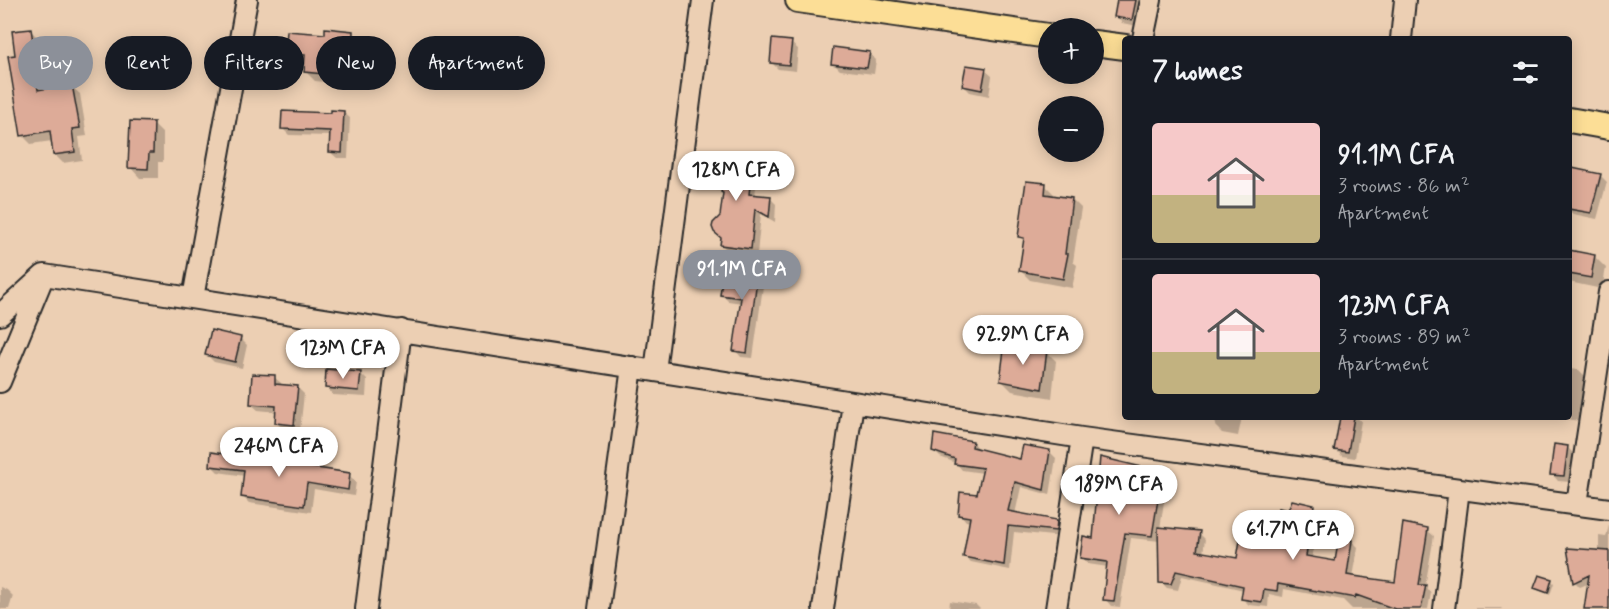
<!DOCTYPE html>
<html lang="en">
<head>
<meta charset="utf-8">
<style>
  :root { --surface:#171b24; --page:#20242c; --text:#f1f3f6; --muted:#9ea1a6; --line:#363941; --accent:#8c9099 }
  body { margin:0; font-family:Mynerve,sans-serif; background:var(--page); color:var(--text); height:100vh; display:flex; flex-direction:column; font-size:22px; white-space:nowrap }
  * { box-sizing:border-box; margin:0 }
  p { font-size:20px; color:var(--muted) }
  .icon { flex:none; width:33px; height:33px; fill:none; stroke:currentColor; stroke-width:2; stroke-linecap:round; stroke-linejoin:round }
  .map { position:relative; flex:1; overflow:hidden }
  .drawer { position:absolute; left:1122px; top:36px; width:450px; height:384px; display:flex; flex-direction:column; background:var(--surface); border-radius:6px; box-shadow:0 3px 15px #0003 }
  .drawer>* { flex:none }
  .hud { position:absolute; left:18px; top:36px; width:570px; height:54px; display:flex; gap:12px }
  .controls { position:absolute; left:1038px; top:18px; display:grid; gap:12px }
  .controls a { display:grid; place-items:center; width:66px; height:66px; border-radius:50%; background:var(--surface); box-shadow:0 3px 15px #0003; font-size:30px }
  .price { position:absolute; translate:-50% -51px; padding:0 14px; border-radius:21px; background:#fff; color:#222; font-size:20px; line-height:39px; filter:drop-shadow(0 2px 3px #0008) }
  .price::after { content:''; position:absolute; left:50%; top:36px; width:18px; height:14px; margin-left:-9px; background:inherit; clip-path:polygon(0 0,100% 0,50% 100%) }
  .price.current { background:var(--accent); color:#fff }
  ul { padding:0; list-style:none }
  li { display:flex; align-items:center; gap:18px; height:150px; padding:0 30px }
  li+li { border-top:2px solid var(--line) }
  li span { display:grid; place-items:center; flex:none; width:168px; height:120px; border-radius:6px; color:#555 }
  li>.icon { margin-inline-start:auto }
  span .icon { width:72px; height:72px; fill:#fffc; stroke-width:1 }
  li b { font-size:26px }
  h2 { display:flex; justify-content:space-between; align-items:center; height:72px; padding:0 30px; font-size:26px }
  .pill { padding:0 21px; border-radius:27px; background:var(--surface); box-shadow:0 3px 15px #0003; font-size:21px; line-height:54px }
  .pill.current { background:var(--accent); color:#fff }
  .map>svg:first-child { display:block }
  .shadow { fill:#0003 }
  .building { fill:#ddab98; stroke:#2b2b2b; stroke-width:1.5 }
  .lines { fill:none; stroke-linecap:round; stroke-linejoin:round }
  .minor-casing { stroke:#2b2b2b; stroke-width:24 }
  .major-casing { stroke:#2b2b2b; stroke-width:28 }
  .minor { stroke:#eccfb3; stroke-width:20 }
  .major { stroke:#fcde96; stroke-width:24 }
</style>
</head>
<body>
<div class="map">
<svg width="1609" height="609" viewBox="0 0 1609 609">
  <rect width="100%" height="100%" fill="#eccfb3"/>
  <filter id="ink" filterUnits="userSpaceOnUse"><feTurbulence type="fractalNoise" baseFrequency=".0167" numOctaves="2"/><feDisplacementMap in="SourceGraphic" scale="12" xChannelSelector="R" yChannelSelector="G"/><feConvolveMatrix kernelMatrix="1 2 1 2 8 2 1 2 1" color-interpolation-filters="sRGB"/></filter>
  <g filter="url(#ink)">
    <path class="shadow" d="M1118,0H1143L1138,26L1122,23L1116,16Z
      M30,30L39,39L42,57H38L44,90L71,86L80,94L87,136L79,137L82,160L63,163L54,154L52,141L31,144L23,136L17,57Z
      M353,32L363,42L361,61L336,59L334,83L315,81L305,71L306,64L297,63L287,53L326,36Z
      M791,43L798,49L796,71L778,69L771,62Z
      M869,53L876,60L874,74L840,70L833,63Z
      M985,70L992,76L989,96L970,92L964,86Z
      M343,112L350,118L348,158H337L330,152L331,136L289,135L283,129Z
      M153,124L163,134V162H158V178H140L130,167Z
      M752,163L758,170L755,196L770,198L776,204L775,222L761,214L757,254L728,251L722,245L724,193L723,191L715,190L709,183Z
      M1600,175L1607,182L1597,219L1573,214L1569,211V191Z
      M1045,185L1054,194V197L1072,199L1081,208L1073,262L1077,265L1072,288L1030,280L1021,271L1025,242L1019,236Z
      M1569,252L1595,257L1606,268L1602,289L1569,282Z
      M759,266L765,272L753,358L741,357L735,350L742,303L728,301L722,295Z
      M240,338L247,345L242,368L214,362L207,355Z
      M1046,351L1056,361L1052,398L1012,391L1002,381Z
      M1569,369L1579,370L1586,377L1579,421L1554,417H1569Z
      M360,373L367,380L366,397L333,395L327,388Z
      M274,377L281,383V386L298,388L304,394L300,431L283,429L276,422L277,412L258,410L251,404Z
      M1217,417H1242L1238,436L1222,433L1215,426Z
      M1341,417H1356L1361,421L1355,458L1342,456L1336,450Z
      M972,442L978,449L1021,461L1050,452L1056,458L1050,495L1021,487L1015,514L1057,521L1063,528L1062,537L1014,532L1010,570L971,562L964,556L971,522L966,521L960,514L978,496L983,473L962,470L956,463L940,457L934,451Z
      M1567,447L1574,454L1570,482L1558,481L1552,474Z
      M211,465L349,475L356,482L354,496L314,489L311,512L249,503L242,496L245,476L218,472Z
      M1145,469L1151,475L1149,486L1159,488L1165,495L1160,529L1199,533L1205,539L1203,554L1238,559L1280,525L1289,512L1313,506L1320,513L1312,559L1336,562L1352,541L1358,547L1353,578L1396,583L1427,530L1434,536L1425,587L1431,593L1428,609H1352L1343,600L1284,589L1283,597L1269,594L1268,607L1249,605L1243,599L1244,590L1182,576L1178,590L1167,588L1161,582L1160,541L1131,538L1120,607L1111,606L1105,599L1108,567L1088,564L1082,557Z
      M1609,525V609H1586L1590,583L1580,587L1575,582L1599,552V536L1606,537Z
      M1551,580L1554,583L1550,595L1536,588Z
      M0,587L7,590L13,596L9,609H0Z
      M950,601L976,605L980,609H949Z
      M1476,608H1501L1502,609H1476Z"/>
    <path class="building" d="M1117,0H1136L1132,20L1114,17Z
      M325,28L353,31L352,51L326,49L324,74L304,72L305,55L285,54L287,31L325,34Z
      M31,29L34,48L31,49L38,90L72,84L80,128L72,129L75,152L53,155L50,131L21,136L8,56L15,55L12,31Z
      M772,39L792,41L789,65L770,63Z
      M833,47L870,52L867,68L831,64Z
      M966,65L986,68L982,90L962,86Z
      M331,110L344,111L342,153L329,152L330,131L281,129L282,111L331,113Z
      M130,121L154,122L153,153H149L148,169L128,168Z
      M711,156L753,162L749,194L771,196L769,217L755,209L751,249L720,245L721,238L714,232L712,227L713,223L720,216L723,193L721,192L723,186L707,184Z
      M1572,168L1601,174L1591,213L1569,209V183Z
      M1026,181L1046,183L1045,194L1072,198L1065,254H1068L1063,279L1019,271L1024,238L1018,237Z
      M1569,250L1595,255L1591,278L1569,274Z
      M744,263L759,265L747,353L733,351L741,298L720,295L723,272L743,275Z
      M211,330L241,337L235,362L205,355Z
      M1005,342L1047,350L1042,389L1000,381Z
      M326,369L361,372L359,391L325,388Z
      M252,374L275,375V384L298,386L294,425L275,423L276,406L250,404Z
      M1340,417H1354L1348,452L1334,450Z
      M934,434L973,441L972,447L1020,459L1023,445L1050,450L1044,490L1015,482L1008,511L1057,520L1056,531L1008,526L1004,565L963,557L970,517L958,515L960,492L977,494L983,468L954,464L955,459L932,451Z
      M1554,444L1568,446L1564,476L1550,475Z
      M211,452L350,473L348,490L307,483L304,506L241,497L244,470L210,466Z
      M1100,457L1146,468L1142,483L1160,487L1152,536L1125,533L1114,601L1103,600L1107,562L1080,558L1083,536L1093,538Z
      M1292,500L1314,505L1306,556L1335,561L1339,537L1352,540L1347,575L1395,582L1403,523L1428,528L1419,585H1426L1421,609H1395L1356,595L1355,598L1278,584L1277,591L1264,589L1262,602L1241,599L1243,586L1176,571L1171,584L1159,583L1158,527L1200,531L1197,551L1237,558L1244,517L1278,523L1279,508L1288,510Z
      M1567,548L1609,551V609H1584L1589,575L1573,583Z
      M1539,575L1552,579L1548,593L1534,588Z"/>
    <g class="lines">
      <g class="minor-casing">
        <path id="minor" d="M1143,39L1151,0
          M1401,39L1405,0
          M193,298L247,0
          M0,315L44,275L1082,438L1609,509
          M655,371L703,0
          M0,382L42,280
          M1577,504L1609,292
          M366,609L401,330
          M599,609L632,367
          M823,609L853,403
          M1056,609L1082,438
          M1444,609L1459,489"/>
      </g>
      <g class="major-casing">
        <path id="major" d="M798,0L1048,36
          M1094,43L1125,47
          M1569,120L1609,127"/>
      </g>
      <use href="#minor" class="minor"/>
      <use href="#major" class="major"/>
    </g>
  </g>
</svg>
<div class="controls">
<a>+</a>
<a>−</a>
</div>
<b class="price" style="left:736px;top:202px">128M CFA</b>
<b class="price current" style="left:742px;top:301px">91.1M CFA</b>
<b class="price" style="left:1023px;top:366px">92.9M CFA</b>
<b class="price" style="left:343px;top:380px">123M CFA</b>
<b class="price" style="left:279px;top:478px">246M CFA</b>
<b class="price" style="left:1119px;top:516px">189M CFA</b>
<b class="price" style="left:1293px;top:561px">61.7M CFA</b>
<div class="hud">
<a class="pill current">Buy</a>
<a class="pill">Rent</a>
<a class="pill">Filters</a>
<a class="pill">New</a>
<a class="pill">Apartment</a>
</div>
<section class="drawer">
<h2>7 homes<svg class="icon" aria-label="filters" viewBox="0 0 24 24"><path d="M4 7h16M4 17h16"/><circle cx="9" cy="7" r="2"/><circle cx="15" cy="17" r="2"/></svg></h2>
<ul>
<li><span style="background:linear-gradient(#f6c9c9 60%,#c2b280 0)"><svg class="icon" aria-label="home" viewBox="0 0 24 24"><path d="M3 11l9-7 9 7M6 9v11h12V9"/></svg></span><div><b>91.1M CFA</b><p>3 rooms · 86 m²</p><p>Apartment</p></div></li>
<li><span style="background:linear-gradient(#f6c9c9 65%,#c2b280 0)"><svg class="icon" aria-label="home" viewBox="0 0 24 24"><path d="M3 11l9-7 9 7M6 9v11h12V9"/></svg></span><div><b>123M CFA</b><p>3 rooms · 89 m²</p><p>Apartment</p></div></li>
</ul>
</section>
</div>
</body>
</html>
